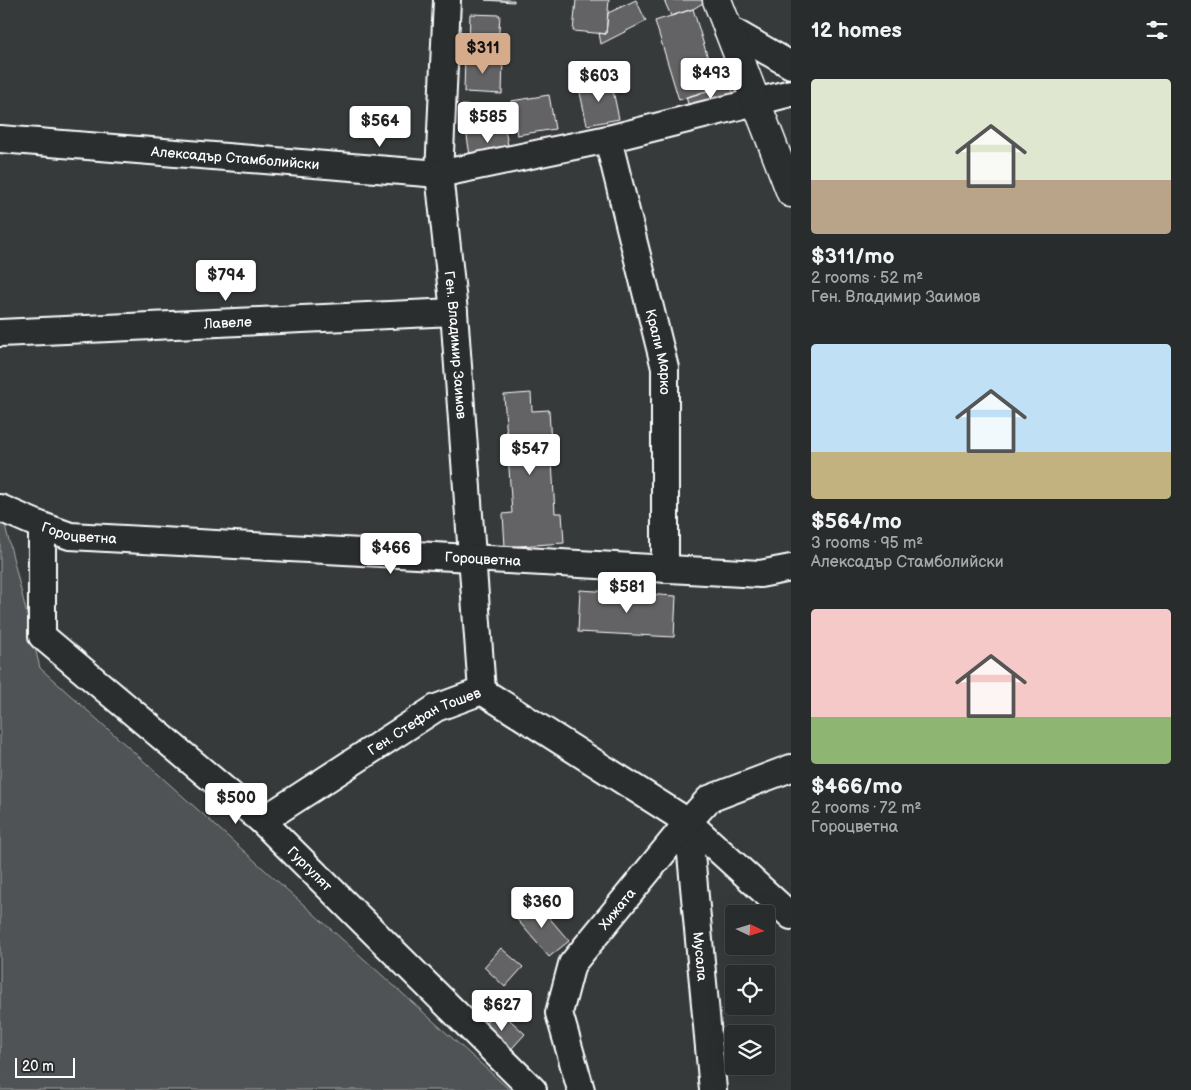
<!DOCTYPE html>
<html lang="en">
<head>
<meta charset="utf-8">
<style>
  :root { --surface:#292c2c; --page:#313434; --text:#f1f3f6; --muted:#a5a7a9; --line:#454848; --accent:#d6ab8b }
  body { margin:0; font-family:"Balsamiq Sans",sans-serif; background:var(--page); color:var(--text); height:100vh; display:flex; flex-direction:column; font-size:19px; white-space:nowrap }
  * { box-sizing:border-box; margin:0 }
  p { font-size:16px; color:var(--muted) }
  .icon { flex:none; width:28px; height:28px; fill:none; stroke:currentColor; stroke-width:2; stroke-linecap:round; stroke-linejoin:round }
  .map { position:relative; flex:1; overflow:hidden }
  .drawer { display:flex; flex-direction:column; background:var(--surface); width:400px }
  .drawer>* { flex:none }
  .needle { width:32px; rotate:94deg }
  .tools { position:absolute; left:725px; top:905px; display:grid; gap:10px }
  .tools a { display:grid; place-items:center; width:50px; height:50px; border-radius:5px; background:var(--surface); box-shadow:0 5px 20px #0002,0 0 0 1px var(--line); font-size:25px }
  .scale { position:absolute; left:15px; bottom:12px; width:60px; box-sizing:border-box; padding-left:5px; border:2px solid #fff; border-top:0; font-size:14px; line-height:18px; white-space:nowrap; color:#fff; -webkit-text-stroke:4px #2a2d2e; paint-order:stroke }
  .price { position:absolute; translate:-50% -42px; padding:0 11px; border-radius:5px; background:#fff; color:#222; font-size:16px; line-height:32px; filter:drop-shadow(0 1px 2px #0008) }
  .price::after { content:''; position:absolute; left:50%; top:30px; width:15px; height:11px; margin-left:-8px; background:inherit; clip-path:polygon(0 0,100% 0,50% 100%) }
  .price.on { background:var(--accent); color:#111 }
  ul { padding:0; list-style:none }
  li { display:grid; align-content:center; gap:10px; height:265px; padding:0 20px }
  li span { display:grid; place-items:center; height:155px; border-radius:5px; color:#555 }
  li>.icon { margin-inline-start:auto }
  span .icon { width:90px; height:90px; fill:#fffc; stroke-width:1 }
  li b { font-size:21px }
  h2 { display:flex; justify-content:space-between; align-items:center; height:60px; padding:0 20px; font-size:21px }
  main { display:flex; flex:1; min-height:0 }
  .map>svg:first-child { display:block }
  .green { fill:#505354; stroke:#a8a9aa }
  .building { fill:#636465; stroke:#fff }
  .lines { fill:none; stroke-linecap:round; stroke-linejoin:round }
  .minor-casing { stroke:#fff; stroke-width:30 }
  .major-casing { stroke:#fff; stroke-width:31 }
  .minor { stroke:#2a2d2e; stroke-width:26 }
  .major { stroke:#2a2d2e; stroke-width:28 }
  .labels { text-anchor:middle; stroke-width:5; stroke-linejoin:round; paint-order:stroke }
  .street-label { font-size:14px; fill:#fff; stroke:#2a2d2e }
</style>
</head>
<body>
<main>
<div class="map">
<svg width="791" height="1090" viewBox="0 0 791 1090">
  <rect width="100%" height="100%" fill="#373a3b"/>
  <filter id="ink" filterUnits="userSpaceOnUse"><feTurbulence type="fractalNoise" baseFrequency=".02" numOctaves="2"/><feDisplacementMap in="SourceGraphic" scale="10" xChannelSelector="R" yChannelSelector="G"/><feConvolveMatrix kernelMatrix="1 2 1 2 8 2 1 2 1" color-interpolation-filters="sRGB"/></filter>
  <g filter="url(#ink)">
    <path class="green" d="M0,520L4,521L40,668L510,1090H0Z"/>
    <path class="building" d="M485,0H514V2Z
      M576,0H609L606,34L573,31Z
      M636,0L646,21L601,44L599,33L606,34L608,13Z
      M664,0H702L703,3L693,9L671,16Z
      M693,9L717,88L679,100L655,21Z
      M470,14L500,15L498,46L469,44Z
      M465,56L503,58L502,94L464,92Z
      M611,81L619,119L587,125L579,88Z
      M731,84L736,104L692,117L686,97Z
      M549,95L555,129L517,135L511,101Z
      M462,105L493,107L492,132L460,130Z
      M504,124L510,156L471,162L466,130L492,132V126Z
      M531,393L532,411L549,410L555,513H562L564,543L505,547L503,514L512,513L504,395Z
      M580,590L676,596L674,637L578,632Z
      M534,900L569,941L549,957L515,917Z
      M501,948L523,967L505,987L484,967Z
      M498,1009L525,1034L505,1056L478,1031Z"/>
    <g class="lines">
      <g class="minor-casing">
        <g id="minor">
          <path id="s1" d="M447,0L439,174L454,312L482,691"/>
          <path d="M727,28L791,65"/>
          <path id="s2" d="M0,139L439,174L608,139L791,93"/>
          <path id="s3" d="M608,139L665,368V569"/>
          <path id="s4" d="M0,333L454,312"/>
          <path id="s5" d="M0,508L42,526L70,536L760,574L791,568"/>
          <path id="s6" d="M42,526V636L262,821L533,1090"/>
          <path id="s7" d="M262,821L436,708L482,691L688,822L791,916"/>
          <path id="s8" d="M688,822L713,1090"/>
          <path id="s9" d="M581,1090L559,1013L572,964L688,822L709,799L791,768"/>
        </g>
      </g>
      <g class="major-casing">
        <path id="major" d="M717,0L791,193"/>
      </g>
      <use href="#minor" class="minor"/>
      <use href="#major" class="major"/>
    </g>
  </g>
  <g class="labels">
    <g class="street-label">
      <text dy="5" stroke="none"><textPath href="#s2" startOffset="236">Алексадър Стамболийски</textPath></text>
      <text dy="5" stroke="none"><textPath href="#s4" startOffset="228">Лавеле</textPath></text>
      <text dy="5" stroke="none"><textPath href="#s1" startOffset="346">Ген. Владимир Заимов</textPath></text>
      <text dy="5" stroke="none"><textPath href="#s3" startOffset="219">Крали Марко</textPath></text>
      <text dy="5" stroke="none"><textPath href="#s5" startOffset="84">Гороцветна</textPath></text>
      <text dy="5" stroke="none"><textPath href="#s5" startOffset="489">Гороцветна</textPath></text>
      <text dy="5" stroke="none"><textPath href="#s7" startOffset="191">Ген. Стефан Тошев</textPath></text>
      <text dy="5" stroke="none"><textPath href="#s6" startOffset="465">Гургулят</textPath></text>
      <text dy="5" stroke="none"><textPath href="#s9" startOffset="202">Хижата</textPath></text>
      <text dy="5" stroke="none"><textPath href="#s8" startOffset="135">Мусала</textPath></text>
    </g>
  </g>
</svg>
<div class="tools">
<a><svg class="needle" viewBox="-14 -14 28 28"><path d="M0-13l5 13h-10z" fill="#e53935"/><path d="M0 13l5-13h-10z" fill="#a5a7a9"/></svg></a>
<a><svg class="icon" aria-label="locate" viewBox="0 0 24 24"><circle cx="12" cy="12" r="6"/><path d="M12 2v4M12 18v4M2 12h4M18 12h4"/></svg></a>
<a><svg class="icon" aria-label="layers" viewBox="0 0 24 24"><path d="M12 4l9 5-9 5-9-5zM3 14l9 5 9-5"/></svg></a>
</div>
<div class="scale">20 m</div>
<b class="price on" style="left:483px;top:75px">$311</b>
<b class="price" style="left:711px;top:100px">$493</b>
<b class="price" style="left:599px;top:103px">$603</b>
<b class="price" style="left:488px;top:144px">$585</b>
<b class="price" style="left:380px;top:148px">$564</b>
<b class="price" style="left:226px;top:302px">$794</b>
<b class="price" style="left:530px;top:476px">$547</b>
<b class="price" style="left:391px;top:575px">$466</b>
<b class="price" style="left:627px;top:614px">$581</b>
<b class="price" style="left:236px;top:825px">$500</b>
<b class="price" style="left:542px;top:929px">$360</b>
<b class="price" style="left:502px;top:1032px">$627</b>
</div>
<section class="drawer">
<h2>12 homes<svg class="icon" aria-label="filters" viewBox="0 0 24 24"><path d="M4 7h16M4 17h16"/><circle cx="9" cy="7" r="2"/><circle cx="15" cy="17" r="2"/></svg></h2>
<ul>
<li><span style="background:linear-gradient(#dfe7d0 65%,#b9a48a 0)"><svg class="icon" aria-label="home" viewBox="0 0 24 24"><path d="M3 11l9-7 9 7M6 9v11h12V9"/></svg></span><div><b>$311/mo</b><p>2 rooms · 52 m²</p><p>Ген. Владимир Заимов</p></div></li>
<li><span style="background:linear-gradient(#bfe0f5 70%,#c2b280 0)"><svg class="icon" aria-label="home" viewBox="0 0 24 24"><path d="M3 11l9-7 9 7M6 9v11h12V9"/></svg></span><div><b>$564/mo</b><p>3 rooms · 95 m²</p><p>Алексадър Стамболийски</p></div></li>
<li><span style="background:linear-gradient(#f6c9c9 70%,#8fb573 0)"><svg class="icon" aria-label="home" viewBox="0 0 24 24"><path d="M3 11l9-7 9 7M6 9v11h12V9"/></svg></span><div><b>$466/mo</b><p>2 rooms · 72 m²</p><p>Гороцветна</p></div></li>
</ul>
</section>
</main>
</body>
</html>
